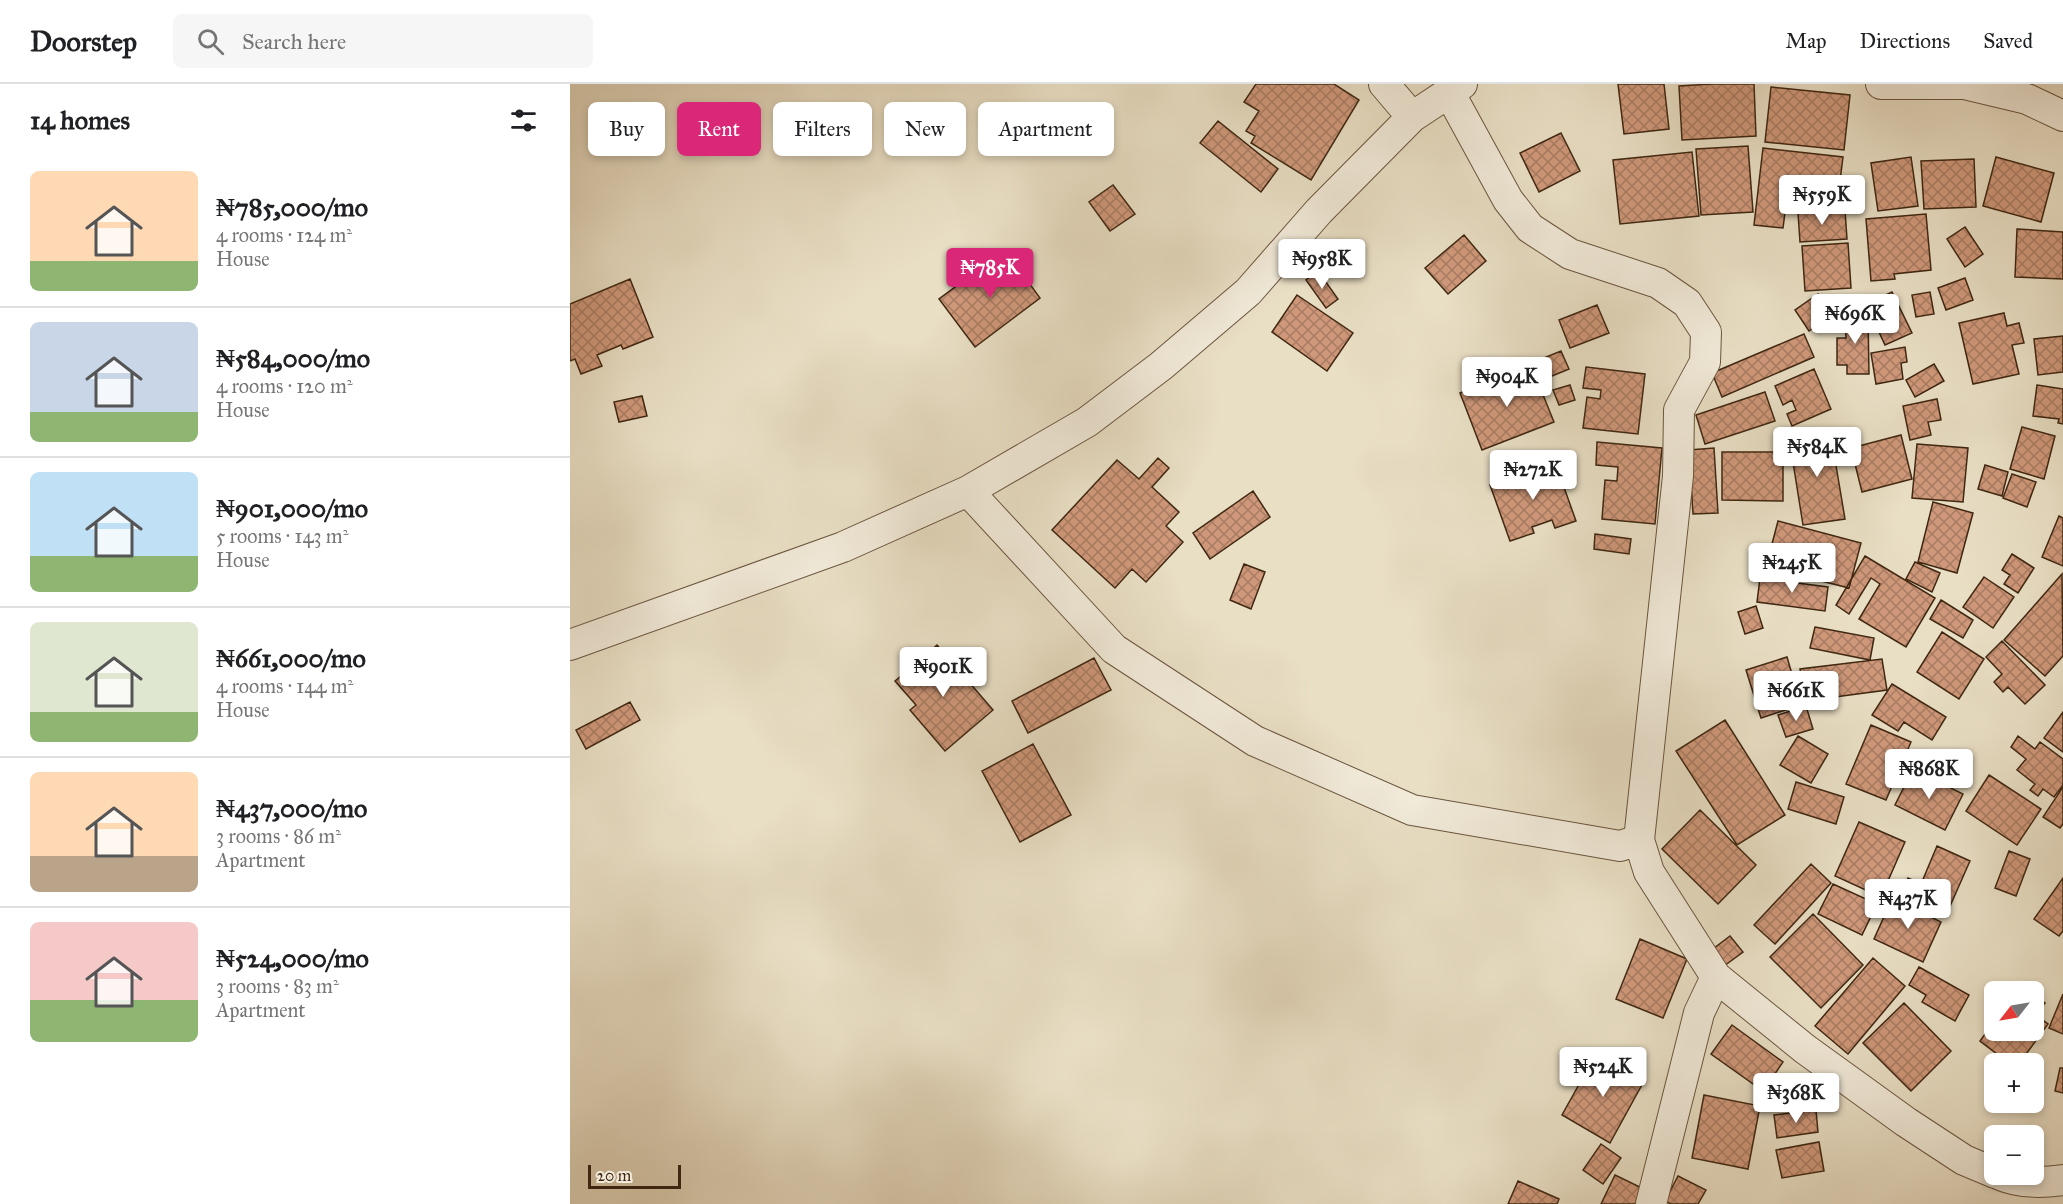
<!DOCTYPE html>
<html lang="en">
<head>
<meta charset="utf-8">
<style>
  :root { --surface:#fff; --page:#f6f6f6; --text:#202124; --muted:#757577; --line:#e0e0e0; --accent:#db2777 }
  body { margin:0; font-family:"IM FELL Great Primer",serif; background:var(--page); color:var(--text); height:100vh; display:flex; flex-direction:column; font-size:22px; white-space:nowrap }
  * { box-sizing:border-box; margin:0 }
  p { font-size:20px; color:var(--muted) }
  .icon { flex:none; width:33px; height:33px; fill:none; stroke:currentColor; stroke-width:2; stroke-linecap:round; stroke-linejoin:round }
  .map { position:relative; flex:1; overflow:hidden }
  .sheet { display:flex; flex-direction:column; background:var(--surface); width:570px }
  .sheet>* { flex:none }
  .banner { position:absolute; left:18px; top:18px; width:570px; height:54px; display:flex; gap:12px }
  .needle { width:39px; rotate:239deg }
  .controls { position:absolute; left:1414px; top:897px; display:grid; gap:12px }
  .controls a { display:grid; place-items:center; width:60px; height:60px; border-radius:9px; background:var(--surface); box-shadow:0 3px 9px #0003; font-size:30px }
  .scale { position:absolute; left:18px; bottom:15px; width:93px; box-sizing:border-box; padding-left:6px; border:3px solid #3f2711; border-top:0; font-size:16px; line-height:21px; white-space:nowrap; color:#3f2711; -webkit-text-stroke:4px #f1ead9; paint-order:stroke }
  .price { position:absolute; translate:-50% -51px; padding:0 14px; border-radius:6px; background:#fff; color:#222; font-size:20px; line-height:39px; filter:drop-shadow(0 2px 3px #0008) }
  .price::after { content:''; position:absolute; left:50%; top:36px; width:18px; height:14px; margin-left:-9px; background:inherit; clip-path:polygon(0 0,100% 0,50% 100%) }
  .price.active { background:var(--accent); color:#fff }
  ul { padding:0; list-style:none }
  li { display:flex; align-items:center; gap:18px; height:150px; padding:0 30px }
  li+li { border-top:2px solid var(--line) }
  li span { display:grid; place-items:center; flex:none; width:168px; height:120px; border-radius:9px; color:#555 }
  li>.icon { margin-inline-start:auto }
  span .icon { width:72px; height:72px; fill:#fffc; stroke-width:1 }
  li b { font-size:26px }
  h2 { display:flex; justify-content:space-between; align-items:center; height:72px; padding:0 30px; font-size:26px }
  .chip { padding:0 21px; border-radius:9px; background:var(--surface); box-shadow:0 3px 9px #0003; font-size:21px; line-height:54px }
  .chip.active { background:var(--accent); color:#fff }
  header { display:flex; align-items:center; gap:36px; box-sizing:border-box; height:84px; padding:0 30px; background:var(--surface); border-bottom:2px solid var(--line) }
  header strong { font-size:28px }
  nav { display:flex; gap:33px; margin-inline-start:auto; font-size:21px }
  .search { width:420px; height:54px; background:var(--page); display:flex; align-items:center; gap:15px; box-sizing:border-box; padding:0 21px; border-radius:9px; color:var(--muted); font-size:22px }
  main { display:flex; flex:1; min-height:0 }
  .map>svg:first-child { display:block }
  .building { fill:url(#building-cross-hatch); stroke:#3f2711; stroke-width:1.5 }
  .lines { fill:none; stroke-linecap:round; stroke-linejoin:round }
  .street-casing { stroke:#6a553e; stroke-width:32 }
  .street { stroke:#f1ead9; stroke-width:30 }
</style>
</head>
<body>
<header>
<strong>Doorstep</strong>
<div class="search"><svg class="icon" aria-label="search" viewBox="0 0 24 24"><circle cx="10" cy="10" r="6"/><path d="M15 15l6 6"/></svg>Search here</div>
<nav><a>Map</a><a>Directions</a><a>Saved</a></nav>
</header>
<main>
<section class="sheet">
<h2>14 homes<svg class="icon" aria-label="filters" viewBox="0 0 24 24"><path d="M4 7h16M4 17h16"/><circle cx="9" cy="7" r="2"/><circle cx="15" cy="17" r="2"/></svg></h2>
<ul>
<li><span style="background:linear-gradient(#ffd9b3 75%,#8fb573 0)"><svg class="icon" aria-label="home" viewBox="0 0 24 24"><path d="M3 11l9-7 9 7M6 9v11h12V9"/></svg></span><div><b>₦785,000/mo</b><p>4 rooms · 124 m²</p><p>House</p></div></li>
<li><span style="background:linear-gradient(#c9d6e8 75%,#8fb573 0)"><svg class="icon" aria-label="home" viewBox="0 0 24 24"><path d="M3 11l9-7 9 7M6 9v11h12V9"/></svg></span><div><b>₦584,000/mo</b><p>4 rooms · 120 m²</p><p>House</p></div></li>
<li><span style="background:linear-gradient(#bfe0f5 70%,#8fb573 0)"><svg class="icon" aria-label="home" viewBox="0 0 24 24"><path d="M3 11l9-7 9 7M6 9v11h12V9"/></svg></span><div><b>₦901,000/mo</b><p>5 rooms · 143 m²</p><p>House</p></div></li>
<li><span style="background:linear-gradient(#dfe7d0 75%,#8fb573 0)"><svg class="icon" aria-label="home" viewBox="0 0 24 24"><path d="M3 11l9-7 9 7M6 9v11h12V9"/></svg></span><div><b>₦661,000/mo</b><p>4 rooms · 144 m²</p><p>House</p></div></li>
<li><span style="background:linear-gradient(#ffd9b3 70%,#b9a48a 0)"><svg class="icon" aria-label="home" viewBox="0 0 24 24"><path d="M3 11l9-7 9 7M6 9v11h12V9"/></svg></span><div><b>₦437,000/mo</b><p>3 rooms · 86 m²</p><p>Apartment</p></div></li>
<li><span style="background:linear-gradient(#f6c9c9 65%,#8fb573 0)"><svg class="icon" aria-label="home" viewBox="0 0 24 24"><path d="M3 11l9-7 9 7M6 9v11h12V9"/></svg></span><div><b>₦524,000/mo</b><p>3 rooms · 83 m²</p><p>Apartment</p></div></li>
</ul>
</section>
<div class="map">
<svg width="1493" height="1120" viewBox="0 0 1493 1120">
  <defs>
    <pattern id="building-cross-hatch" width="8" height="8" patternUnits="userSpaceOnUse" patternTransform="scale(1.5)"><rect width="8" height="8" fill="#cf987a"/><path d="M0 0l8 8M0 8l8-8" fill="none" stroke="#a97c63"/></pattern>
  </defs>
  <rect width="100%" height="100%" fill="#e9dfc5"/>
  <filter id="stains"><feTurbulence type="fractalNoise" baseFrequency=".00333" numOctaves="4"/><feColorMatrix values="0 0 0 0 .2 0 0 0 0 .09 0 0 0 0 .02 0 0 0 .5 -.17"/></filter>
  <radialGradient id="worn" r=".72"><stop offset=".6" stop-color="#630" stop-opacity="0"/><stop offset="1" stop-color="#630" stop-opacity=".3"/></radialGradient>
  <path class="building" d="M686,0H764L789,16L741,96L681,59L685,52L676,47L689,27L674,18Z
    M1048,0H1094L1099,45L1054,50Z
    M1142,0H1184L1186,52L1112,56L1109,2Z
    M1201,3L1280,11L1274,66L1195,58Z
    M648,37L708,85L691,108L630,59Z
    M991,49L1010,87L969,108L950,69Z
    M1178,62L1183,128L1131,131L1126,65Z
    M1193,64L1273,73L1268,113L1252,111L1250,125L1216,121L1213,144L1184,141Z
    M1122,68L1129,132L1050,140L1043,76Z
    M1341,73L1348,122L1308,127L1301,79Z
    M1426,73L1484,89L1471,138L1413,122Z
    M1404,75L1406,123L1354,125L1351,77Z
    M543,101L565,130L540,147L519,118Z
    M1275,126L1277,155L1230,158L1228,129Z
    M1356,130L1361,186L1324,190L1325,195L1301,197L1296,135Z
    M1395,143L1413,170L1395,183L1377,155Z
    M1447,145L1493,148V195L1445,193Z
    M894,151L916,177L878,210L855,184Z
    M1278,159L1281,204L1235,207L1232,162Z
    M435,166L470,214L405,263L369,215Z
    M748,187L768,215L756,224L736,196Z
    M1395,194L1403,216L1376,226L1368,204Z
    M60,195L83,253L53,265L51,261L27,271L32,282L11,290L5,275L0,277V220Z
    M1322,208L1342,249L1315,261L1296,220Z
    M1360,208L1364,230L1346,233L1342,211Z
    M1248,210L1263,231L1239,247L1225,226Z
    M727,211L783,249L757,287L702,248Z
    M1027,221L1039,249L1000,264L989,236Z
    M1434,229L1437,242L1449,239L1454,259L1442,261L1449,290L1403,300L1389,239Z
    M1275,231H1298L1299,290H1277V281H1267V254H1276Z
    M1234,250L1244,273L1152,313L1142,289Z
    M1493,252V288L1468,291L1464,255Z
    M1335,263L1337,278L1331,279L1333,295L1306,300L1301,269Z
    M991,267L999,285L982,292L974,274Z
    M1364,280L1374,297L1345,313L1336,296Z
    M961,281L984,338L912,366L890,309Z
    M1016,283L1075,290L1068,350L1013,344L1017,313L1030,315L1031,306L1013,304Z
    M1244,285L1261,325L1222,342L1217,330L1226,326L1222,316L1213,321L1205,302Z
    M1000,301L1005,316L989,321L983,306Z
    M1467,301L1493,305V340L1488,339L1489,335L1463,332Z
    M1195,308L1205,337L1135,360L1126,331Z
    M72,312L77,332L49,338L44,318Z
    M1367,315L1371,336L1358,338L1361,351L1340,356L1333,322Z
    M1452,343L1485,352L1474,395L1440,385Z
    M1260,346L1275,435L1233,441L1219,353Z
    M1331,351L1342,395L1292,408L1281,364Z
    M1027,358L1092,364L1085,440L1032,435L1035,396L1047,397L1048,383L1026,381Z
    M1347,360L1398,364L1393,418L1342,414Z
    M1144,364L1148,429L1123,430L1119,366Z
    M1152,368H1213V417L1152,416Z
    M588,374L599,384L582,403L609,428L596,442L613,458L576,498L562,485L545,504L482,446L547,376L569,395Z
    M985,378L1006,437L985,444L982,436L962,443L964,449L940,457L920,401Z
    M1415,381L1438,388L1432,412L1408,405Z
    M1442,390L1466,398L1457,423L1433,414Z
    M683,407L700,433L640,475L623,449Z
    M1363,418L1403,429L1387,489L1348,478Z
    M1489,432L1493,434V482L1472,473Z
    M1208,437L1291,459L1279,504L1196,483Z
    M1025,450L1061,455L1059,470L1024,465Z
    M1442,470L1464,484L1448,509L1434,500L1440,491L1432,486Z
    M1295,472L1365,514L1336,563L1289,535L1310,500L1301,494L1279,530L1266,521Z
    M1345,478L1370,489L1362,508L1336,495Z
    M674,480L695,488L681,525L660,516Z
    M1492,490L1493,572L1475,592L1434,556Z
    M1414,493L1444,513L1423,544L1393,523Z
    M1190,494L1258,503L1255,527L1187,518Z
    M1371,516L1403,536L1393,554L1360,535Z
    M1186,522L1193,544L1175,550L1168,528Z
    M1245,543L1304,554L1300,576L1240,564Z
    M1372,548L1414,575L1389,615L1347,588Z
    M1432,557L1475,601L1455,620L1438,603L1433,608L1424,598L1432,590L1416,573Z
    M367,561L423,626L375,667L340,626L346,621L325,597Z
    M1217,573L1231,621L1191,634L1176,586Z
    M524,574L541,606L458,649L442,617Z
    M1312,575L1317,606L1235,617L1230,585Z
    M1322,600L1376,633L1362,656L1334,638L1328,647L1302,631Z
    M60,618L70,636L16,665L6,646Z
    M1236,622L1243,645L1216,653L1208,631Z
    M1493,628V668L1474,654Z
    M1155,636L1215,731L1167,761L1106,667Z
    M1301,641L1341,658L1316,716L1276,700Z
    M1228,652L1258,670L1241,699L1210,681Z
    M1448,652L1465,665L1470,658L1493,675V701L1484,713L1473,705L1468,712L1460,706L1465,700L1447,686L1456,675L1441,663Z
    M463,660L501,731L450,758L412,687Z
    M1343,685L1393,710L1375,746L1325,721Z
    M1419,691L1471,725L1447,761L1396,727Z
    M1226,698L1274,713L1266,740L1218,725Z
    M1493,703V740L1490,744L1473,733Z
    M1130,726L1186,781L1148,820L1092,765Z
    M1289,738L1335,758L1311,813L1265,792Z
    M1367,762L1400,777L1377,829L1332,808L1338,794L1351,800Z
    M1439,767L1460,775L1446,812L1425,804Z
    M1241,780L1261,799L1205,860L1184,841Z
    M1493,794V847L1489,852L1464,835Z
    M1263,800L1307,820L1292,851L1248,830Z
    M1322,815L1343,824L1345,819L1353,823L1351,828L1371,838L1353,878L1304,855Z
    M1243,830L1293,881L1251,924L1200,873Z
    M1160,852L1173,868L1154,882L1143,865Z
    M1070,855L1117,875L1093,934L1046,915Z
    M1303,874L1335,902L1278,970L1245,942Z
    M1349,883L1399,911L1385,937L1352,918L1356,911L1339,901Z
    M1493,910V950L1479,944Z
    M1464,911L1475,919L1466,931L1478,940L1449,980H1440L1410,957L1425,936V946H1464Z
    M1334,919L1381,967L1341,1007L1293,959Z
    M1162,941L1213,978L1193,1007L1141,970Z
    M1026,970L1074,997L1040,1059L992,1031Z
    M1490,984H1493V1009L1485,1007Z
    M1134,1011L1190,1022L1178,1085L1122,1074Z
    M1246,1026L1248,1048L1207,1054L1204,1031Z
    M1249,1058L1254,1087L1212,1094L1206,1066Z
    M1031,1060L1051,1074L1033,1100L1013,1086Z
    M1045,1091L1074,1105L1066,1120H1031Z
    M1108,1092L1136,1106L1128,1120H1101L1095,1117Z
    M948,1097L989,1115L987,1120H938Z"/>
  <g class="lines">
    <g class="street-casing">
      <path id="street" d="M814,0L842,33
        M1311,0H1394L1457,15L1493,32
        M879,8L938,116L960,144L1000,170L1088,199L1117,219L1136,248L1135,278L1109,326L1108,392L1069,756L1079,788L1146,893L1235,965L1336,1038L1394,1076L1425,1089
        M398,407L544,565L685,657L842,726L1050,762L1069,756
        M0,561L273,463L398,407L517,338L591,282L678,208L749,127L842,33L892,0
        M1428,1090C1447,1099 1472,1099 1493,1096
        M1081,1120L1129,929L1146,893"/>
    </g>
    <use href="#street" class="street"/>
  </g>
  <rect width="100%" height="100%" filter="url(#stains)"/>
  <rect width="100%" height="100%" fill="url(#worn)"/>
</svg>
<div class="controls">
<a><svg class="needle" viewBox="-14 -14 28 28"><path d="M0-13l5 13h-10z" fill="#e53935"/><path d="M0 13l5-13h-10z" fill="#757577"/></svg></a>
<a>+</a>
<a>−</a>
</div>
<div class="scale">20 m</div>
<b class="price" style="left:1252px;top:142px">₦559K</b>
<b class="price" style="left:752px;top:206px">₦958K</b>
<b class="price active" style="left:420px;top:215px">₦785K</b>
<b class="price" style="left:1285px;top:261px">₦696K</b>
<b class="price" style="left:937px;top:324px">₦904K</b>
<b class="price" style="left:1247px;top:394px">₦584K</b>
<b class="price" style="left:963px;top:417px">₦272K</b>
<b class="price" style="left:1222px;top:510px">₦245K</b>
<b class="price" style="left:373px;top:614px">₦901K</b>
<b class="price" style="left:1226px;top:638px">₦661K</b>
<b class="price" style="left:1359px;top:716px">₦868K</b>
<b class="price" style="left:1338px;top:846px">₦437K</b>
<b class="price" style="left:1033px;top:1014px">₦524K</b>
<b class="price" style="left:1226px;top:1040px">₦368K</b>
<div class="banner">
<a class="chip">Buy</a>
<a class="chip active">Rent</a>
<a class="chip">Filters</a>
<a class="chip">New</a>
<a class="chip">Apartment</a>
</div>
</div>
</main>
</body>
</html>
